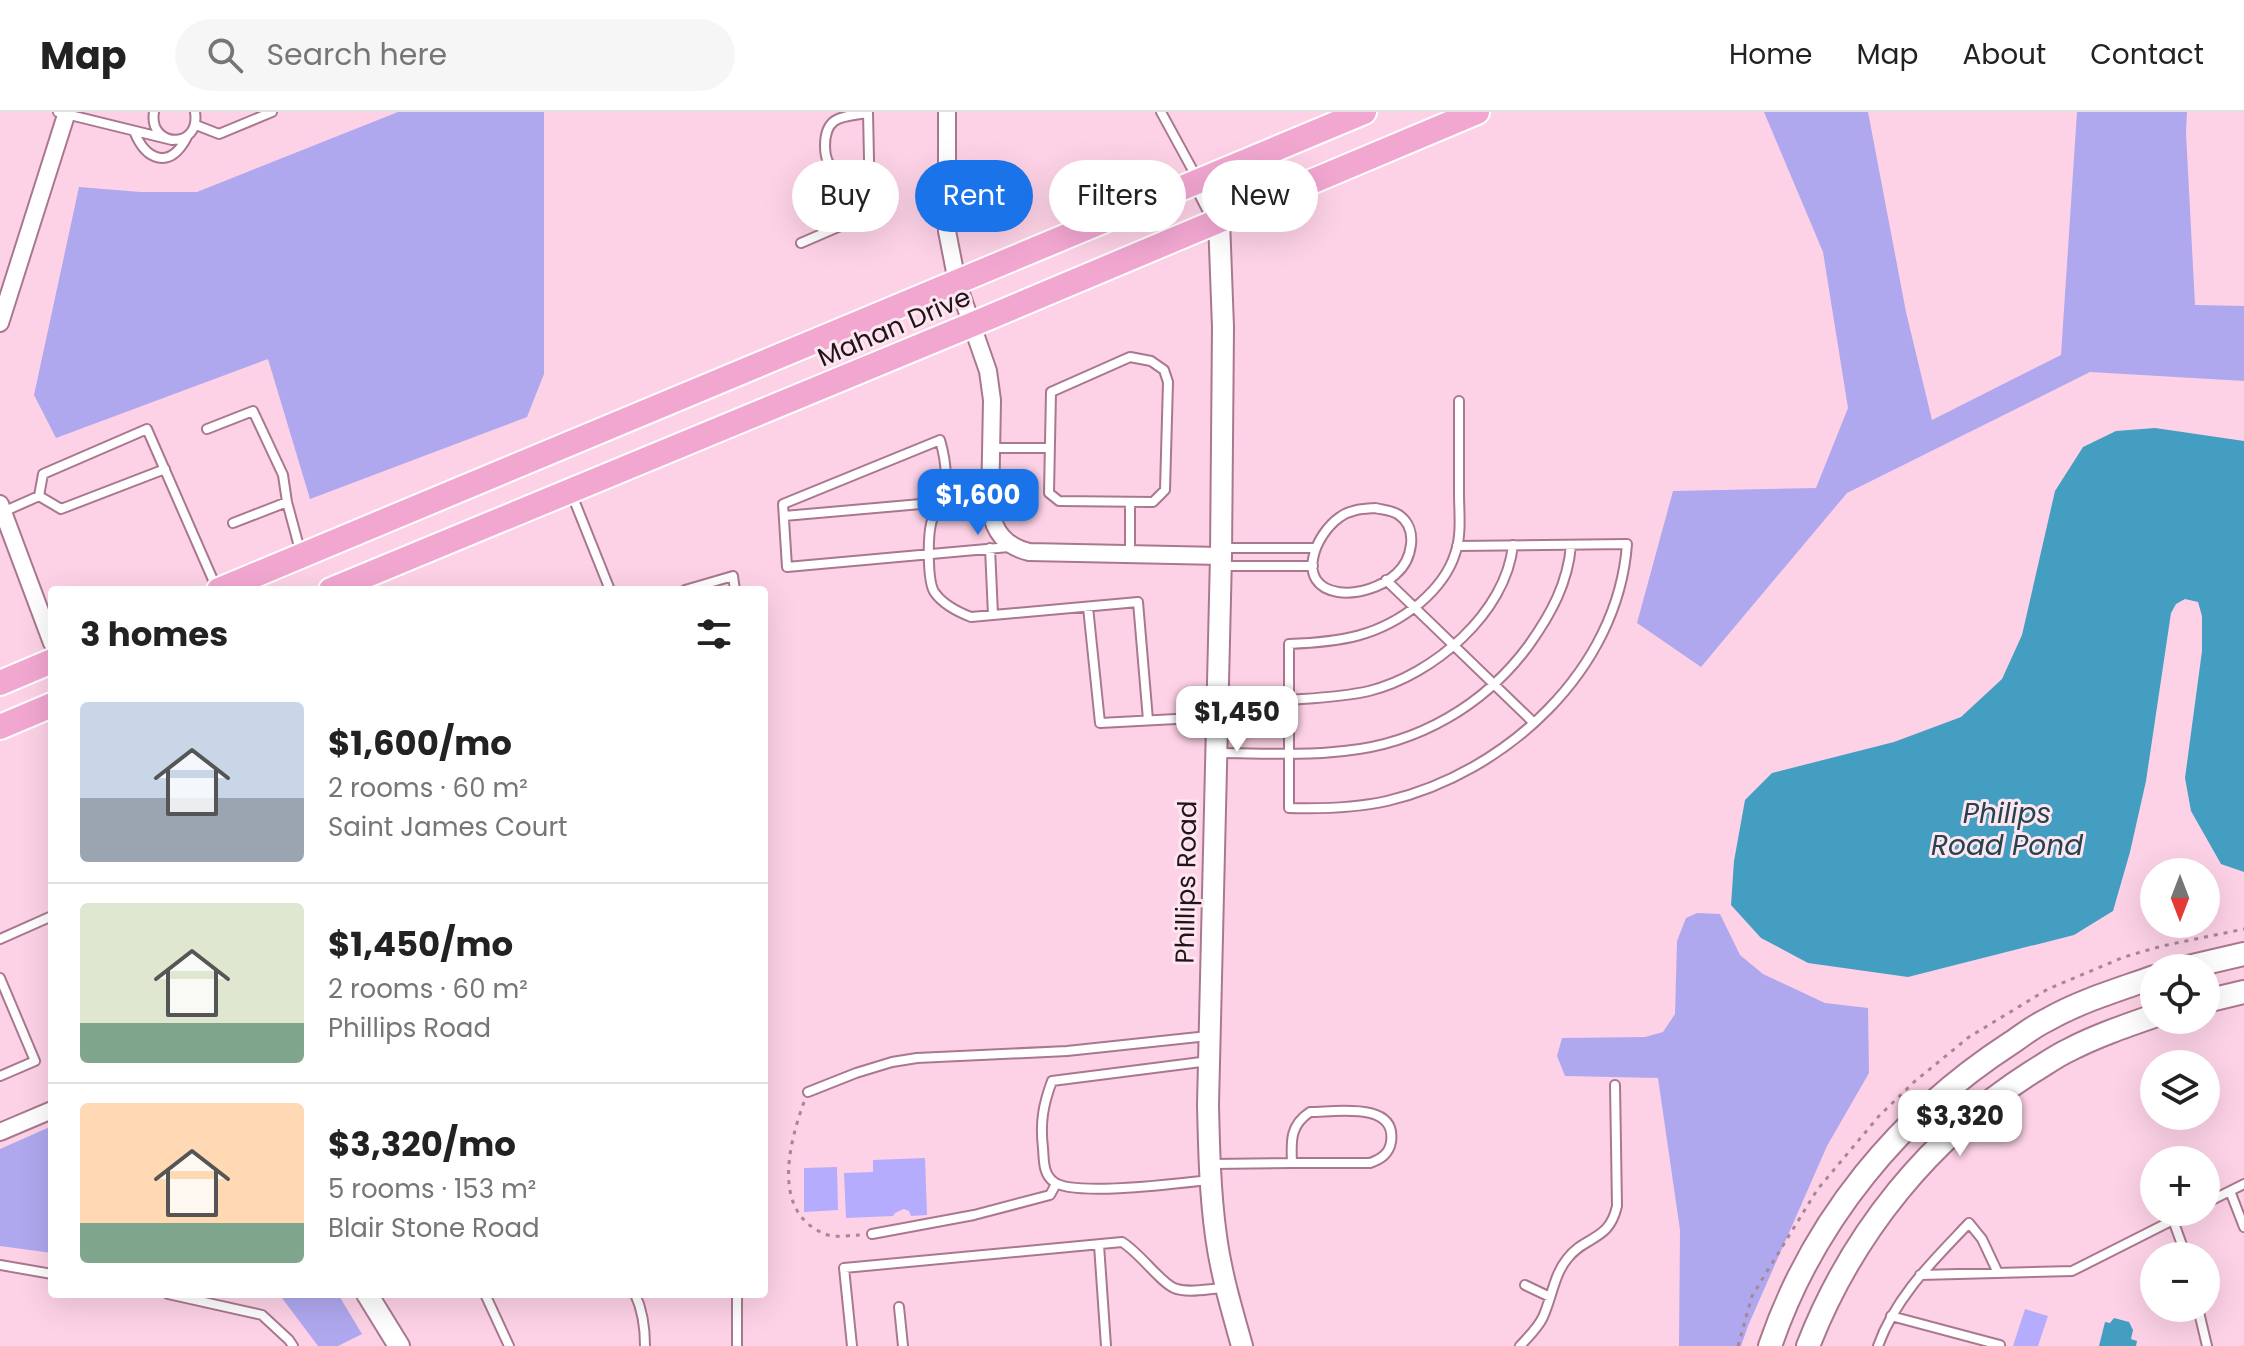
<!DOCTYPE html>
<html lang="en">
<head>
<meta charset="utf-8">
<style>
  :root { --surface:#fff; --page:#f6f6f6; --text:#222; --muted:#767676; --line:#e0e0e0; --accent:#1a73e8 }
  body { margin:0; font-family:Poppins,sans-serif; background:var(--page); color:var(--text); height:100vh; display:flex; flex-direction:column; font-size:30px; white-space:nowrap }
  * { box-sizing:border-box; margin:0 }
  p { font-size:26px; color:var(--muted) }
  .icon { flex:none; width:44px; height:44px; fill:none; stroke:currentColor; stroke-width:2; stroke-linecap:round; stroke-linejoin:round }
  .map { position:relative; flex:1; overflow:hidden }
  .details { position:absolute; left:48px; top:474px; width:720px; height:712px; display:flex; flex-direction:column; background:var(--surface); border-radius:8px; box-shadow:0 8px 32px #0002 }
  .details>* { flex:none }
  .hud { position:absolute; left:792px; top:48px; width:760px; height:72px; display:flex; gap:16px }
  .needle { width:52px; rotate:180deg }
  .controls { position:absolute; left:2140px; top:746px; display:grid; gap:16px }
  .controls a { display:grid; place-items:center; width:80px; height:80px; border-radius:50%; background:var(--surface); box-shadow:0 8px 32px #0002; font-size:40px }
  .price { position:absolute; translate:-50% -68px; padding:0 18px; border-radius:16px; background:#fff; color:#222; font-size:26px; line-height:52px; filter:drop-shadow(0 2px 4px #0008) }
  .price::after { content:''; position:absolute; left:50%; top:48px; width:24px; height:18px; margin-left:-12px; background:inherit; clip-path:polygon(0 0,100% 0,50% 100%) }
  .price.selected { background:var(--accent); color:#fff }
  ul { padding:0; list-style:none }
  li { display:flex; align-items:center; gap:24px; height:200px; padding:0 32px }
  li+li { border-top:2px solid var(--line) }
  li span { display:grid; place-items:center; flex:none; width:224px; height:160px; border-radius:8px; color:#555 }
  li>.icon { margin-inline-start:auto }
  span .icon { width:96px; height:96px; fill:#fffc; stroke-width:1 }
  li b { font-size:34px }
  h2 { display:flex; justify-content:space-between; align-items:center; height:96px; padding:0 32px; font-size:34px }
  .tag { padding:0 28px; border-radius:36px; background:var(--surface); box-shadow:0 8px 32px #0002; font-size:28px; line-height:72px }
  .tag.selected { background:var(--accent); color:#fff }
  header { display:flex; align-items:center; gap:48px; box-sizing:border-box; height:112px; padding:0 40px; background:var(--surface); border-bottom:2px solid var(--line) }
  header strong { font-size:38px }
  nav { display:flex; gap:44px; margin-inline-start:auto; font-size:28px }
  .search { width:560px; height:72px; background:var(--page); display:flex; align-items:center; gap:20px; box-sizing:border-box; padding:0 28px; border-radius:44px; color:var(--muted); font-size:30px }
  .map>svg:first-child { display:block }
  .green { fill:#b5acfd }
  .forest { fill:#afa8ef }
  .water { fill:#449ec2 }
  .lines { fill:none; stroke-linecap:round; stroke-linejoin:round }
  .service-casing { stroke:#a97890; stroke-width:12 }
  .minor-casing { stroke:#a97890; stroke-width:20 }
  .tertiary-casing { stroke:#a97890; stroke-width:24 }
  .secondary-casing { stroke:#a97890; stroke-width:26 }
  .primary-casing { stroke:#fff; stroke-width:28 }
  .path { stroke:#a78696; stroke-width:3; stroke-dasharray:4 6; stroke-linecap:butt }
  .service { stroke:#fff; stroke-width:8 }
  .minor { stroke:#fff; stroke-width:16 }
  .tertiary { stroke:#fff; stroke-width:20 }
  .secondary { stroke:#fff; stroke-width:22 }
  .primary { stroke:#f2a7d1; stroke-width:24 }
  .labels { text-anchor:middle; stroke-width:6; stroke-linejoin:round; paint-order:stroke }
  .street-label { font-size:26px; fill:#25131c; stroke:#fce6f0 }
  .water-label { font-size:28px; font-style:italic; fill:#27424e; stroke:#fce6f0 }
</style>
</head>
<body>
<header>
<strong>Map</strong>
<div class="search"><svg class="icon" aria-label="search" viewBox="0 0 24 24"><circle cx="10" cy="10" r="6"/><path d="M15 15l6 6"/></svg>Search here</div>
<nav><a>Home</a><a>Map</a><a>About</a><a>Contact</a></nav>
</header>
<div class="map">
<svg width="2244" height="1234" viewBox="0 0 2244 1234">
  <rect width="100%" height="100%" fill="#fdd2e6"/>
  <path class="green" d="M925,1046L927,1103L911,1104L909,1099L904,1097L895,1101L893,1104L846,1106L844,1061L873,1060V1048Z
    M837,1055L838,1098L804,1100V1056Z
    M2025,1197L2048,1204L2038,1234H2013Z"/>
  <path class="forest" d="M398,0H544V262L527,305L310,387L268,247L56,326L34,283L79,75L140,80H197Z
    M1764,0H1868L1906,200L1932,308L2061,243L2077,0H2187L2186,21L2195,193L2244,194V269L2090,260L1847,381L1701,555L1637,511L1673,379L1816,376L1848,296L1823,140Z
    M1697,801L1720,802L1740,843L1763,862L1825,891L1868,896L1869,961L1827,1034L1748,1214L1741,1234H1679L1680,1118L1658,966L1565,964L1557,944L1562,926L1645,925L1663,920L1675,902L1677,829L1686,806Z
    M52,1014V1141L0,1134V1037Z
    M279,1182H338L362,1222L338,1234H318Z"/>
  <path class="water" d="M2155,316L2244,329V760L2221,752L2191,699L2185,666L2202,539V504L2198,490L2185,487L2176,492L2171,501L2146,669L2130,740L2113,799L2074,823L1908,865L1808,851L1761,826L1731,793L1734,749L1745,688L1772,661L1894,630L1961,605L2002,567L2022,523L2055,379L2083,335L2116,319Z
    M2114,1206L2129,1210L2133,1218L2131,1227L2137,1229L2136,1234H2099L2105,1210L2110,1211Z"/>
  <g class="lines">
    <g class="service-casing">
      <path id="service" d="M58,0L172,28
        M154,0C148,36 201,38 195,0
        M1161,0L1197,66
        M868,1C843,5 825,3 825,34C825,64 845,63 869,66
        M196,13L219,22L272,0
        M134,19C146,49 170,58 187,25
        M801,131L852,109L870,95L868,0
        M1130,245L1151,249L1164,258L1168,270L1165,378L1153,390L1059,389L1049,381L1051,280Z
        M207,317L253,299L283,363L287,390L301,442
        M991,336H1050
        M572,383L610,478
        M39,384L43,362L147,317L217,477
        M39,384L61,397L165,357
        M1375,396C1383,398 1392,398 1399,403C1419,417 1412,448 1396,462C1382,475 1357,483 1338,480C1294,473 1315,422 1340,405C1351,397 1363,397 1375,396Z
        M3,400L39,384
        M784,404L921,392L936,399
        M233,411L287,390
        M1457,434L1627,432C1618,558 1506,661 1387,689C1355,696 1322,697 1289,696V532C1340,530 1379,525 1420,491C1435,478 1449,461 1455,442C1462,423 1459,401 1459,381C1459,351 1459,320 1459,289
        M1009,435L787,455L783,392L940,328C945,345 948,366 943,383C940,393 933,402 931,412C928,425 927,471 935,481C943,492 958,500 971,505L1138,490L1148,608
        M990,436L993,503
        M1221,436H1315
        M1130,442V390
        M1221,454H1313
        M1386,468L1534,611
        M685,478L733,464L735,478
        M1088,495L1100,611L1214,605
        M1289,588C1316,586 1343,585 1369,579C1433,563 1506,501 1513,433
        M1215,641C1258,641 1302,644 1344,639C1418,632 1485,593 1529,533C1551,502 1568,471 1571,433
        M0,827L52,804
        M0,866L35,949L0,964
        M1209,949L1052,969C1043,993 1040,1011 1043,1036C1044,1049 1043,1062 1054,1070C1074,1085 1181,1071 1209,1068
        M808,980L856,961L892,950L917,946L1067,939L1208,924
        M1310,1000C1336,1000 1397,989 1391,1030C1389,1042 1381,1047 1370,1051H1292C1291,1029 1290,1013 1310,1000Z
        M1212,1052L1292,1051
        M2230,1079L2244,1115
        M2206,1091L2244,1072
        M2173,1108L2186,1144
        M872,1122L974,1103L1050,1083L1056,1072
        M1099,1133L1106,1234
        M0,1153L52,1162
        M1920,1163L2072,1159L2189,1100
        M1525,1173L1550,1185
        M168,1182L262,1203L289,1228L293,1234
        M485,1182L509,1234
        M635,1182C643,1199 645,1215 645,1234
        M899,1195L903,1234
        M2198,1196L2207,1234
        M1891,1204L2000,1233
        M737,1234V1182
        M852,1234L844,1156L1122,1130C1140,1141 1160,1170 1174,1176C1188,1182 1211,1176 1225,1176
        M1520,1234C1528,1225 1538,1216 1543,1205C1552,1185 1554,1163 1567,1147C1585,1123 1609,1130 1617,1094L1615,973
        M1878,1234C1896,1184 1933,1149 1969,1111L1982,1127L1998,1161"/>
    </g>
    <g class="minor-casing">
      <path id="minor" d="M947,0V119L957,170L988,259L992,288L990,396C994,420 1005,434 1029,440L1221,444
        M0,211L67,0
        M0,392L52,531
        M0,1020L52,998"/>
    </g>
    <g class="tertiary-casing">
      <path id="tertiary" d="M1199,69L1219,108L1223,215L1221,444L1208,993C1209,1037 1210,1081 1216,1124C1221,1162 1232,1198 1242,1234
        M367,1182L399,1234"/>
    </g>
    <g class="secondary-casing">
      <path id="secondary" d="M2184,856L2244,842
        M2206,889L2244,880
        M1770,1234C1813,1108 1900,1003 2011,931C2023,923 2034,914 2047,908C2080,889 2118,878 2154,865
        M1808,1234C1852,1121 1930,1025 2032,960C2044,953 2056,944 2069,938C2096,924 2125,914 2154,904"/>
    </g>
    <g class="primary-casing">
      <path id="primary" d="M219,478L1364,0
        M331,478L971,213L1477,0
        M0,571L52,549
        M0,615L52,593"/>
    </g>
    <path class="path" d="M804,990C788,1034 771,1103 828,1123C837,1126 850,1123 860,1123
      M1738,1234L1752,1184L1817,1078L1879,1004L1914,970L1969,925L2048,877L2124,845L2162,834L2244,817"/>
    <use href="#service" class="service"/>
    <use href="#minor" class="minor"/>
    <use href="#tertiary" class="tertiary"/>
    <use href="#secondary" class="secondary"/>
    <use href="#primary" class="primary"/>
  </g>
  <g class="labels">
    <g class="street-label">
      <text transform="translate(894 215) rotate(-23)" y="9">Mahan Drive</text>
      <text transform="translate(1186 770) rotate(-89)" y="9">Phillips Road</text>
    </g>
    <g class="water-label">
      <text x="2007" y="711">Philips<tspan x="2007" dy="32">Road Pond</tspan></text>
    </g>
  </g>
</svg>
<div class="controls">
<a><svg class="needle" viewBox="-14 -14 28 28"><path d="M0-13l5 13h-10z" fill="#e53935"/><path d="M0 13l5-13h-10z" fill="#767676"/></svg></a>
<a><svg class="icon" aria-label="locate" viewBox="0 0 24 24"><circle cx="12" cy="12" r="6"/><path d="M12 2v4M12 18v4M2 12h4M18 12h4"/></svg></a>
<a><svg class="icon" aria-label="layers" viewBox="0 0 24 24"><path d="M12 4l9 5-9 5-9-5zM3 14l9 5 9-5"/></svg></a>
<a>+</a>
<a>−</a>
</div>
<b class="price selected" style="left:978px;top:425px">$1,600</b>
<b class="price" style="left:1237px;top:642px">$1,450</b>
<b class="price" style="left:1960px;top:1046px">$3,320</b>
<div class="hud">
<a class="tag">Buy</a>
<a class="tag selected">Rent</a>
<a class="tag">Filters</a>
<a class="tag">New</a>
</div>
<section class="details">
<h2>3 homes<svg class="icon" aria-label="filters" viewBox="0 0 24 24"><path d="M4 7h16M4 17h16"/><circle cx="9" cy="7" r="2"/><circle cx="15" cy="17" r="2"/></svg></h2>
<ul>
<li><span style="background:linear-gradient(#c9d6e8 60%,#9aa5b1 0)"><svg class="icon" aria-label="home" viewBox="0 0 24 24"><path d="M3 11l9-7 9 7M6 9v11h12V9"/></svg></span><div><b>$1,600/mo</b><p>2 rooms · 60 m²</p><p>Saint James Court</p></div></li>
<li><span style="background:linear-gradient(#dfe7d0 75%,#7fa58c 0)"><svg class="icon" aria-label="home" viewBox="0 0 24 24"><path d="M3 11l9-7 9 7M6 9v11h12V9"/></svg></span><div><b>$1,450/mo</b><p>2 rooms · 60 m²</p><p>Phillips Road</p></div></li>
<li><span style="background:linear-gradient(#ffd9b3 75%,#7fa58c 0)"><svg class="icon" aria-label="home" viewBox="0 0 24 24"><path d="M3 11l9-7 9 7M6 9v11h12V9"/></svg></span><div><b>$3,320/mo</b><p>5 rooms · 153 m²</p><p>Blair Stone Road</p></div></li>
</ul>
</section>
</div>
</body>
</html>
